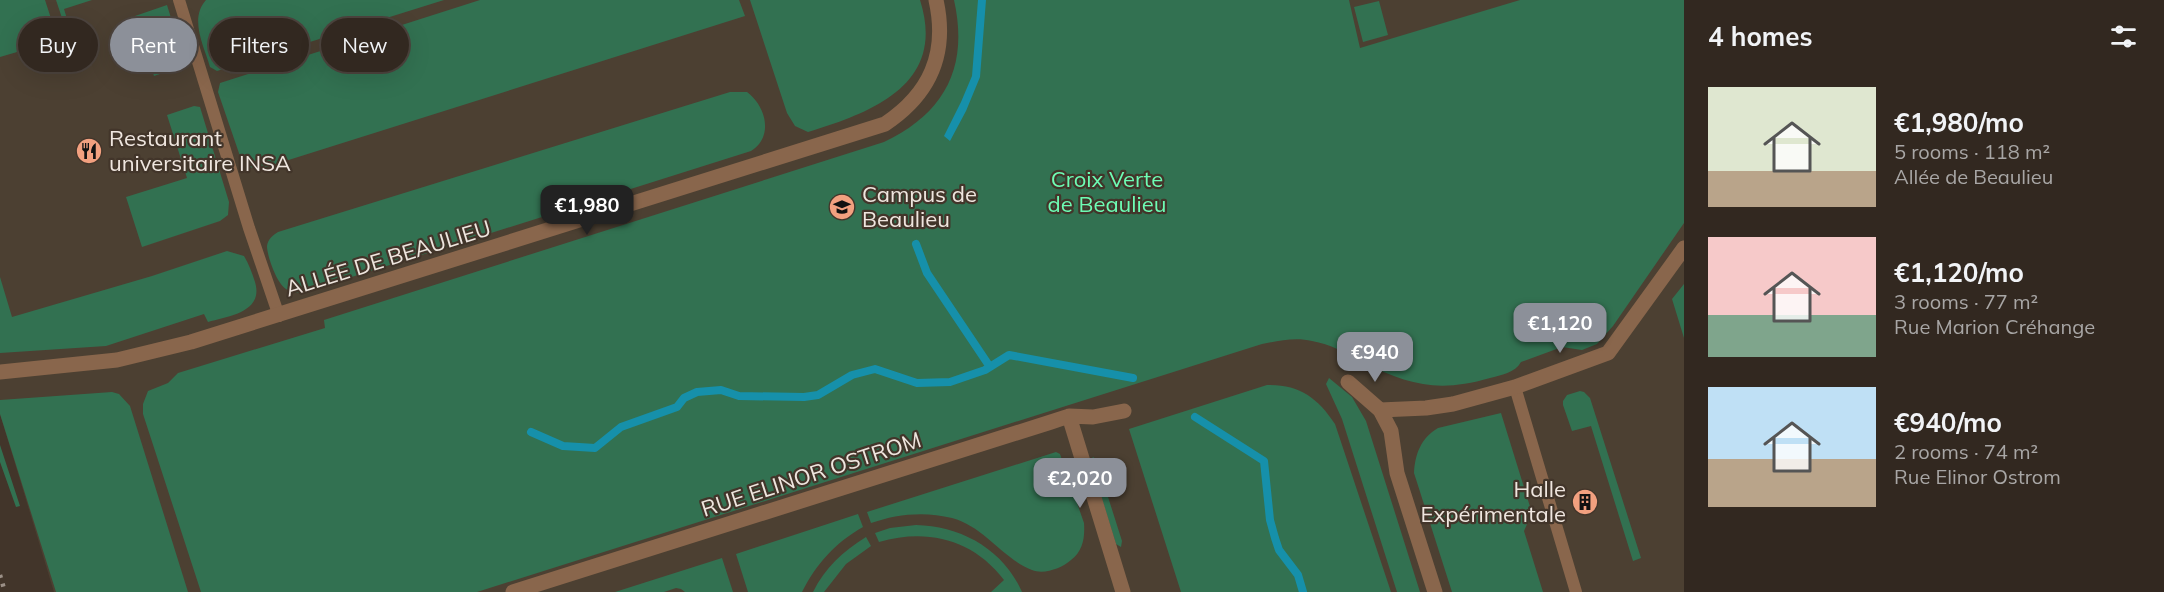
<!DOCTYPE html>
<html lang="en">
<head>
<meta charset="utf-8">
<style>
  :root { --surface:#322820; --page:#3a3029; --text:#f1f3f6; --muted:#a8a6a5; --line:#4d443e; --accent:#8c9099 }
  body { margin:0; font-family:Mulish,sans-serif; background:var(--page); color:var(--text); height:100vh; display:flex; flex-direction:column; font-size:22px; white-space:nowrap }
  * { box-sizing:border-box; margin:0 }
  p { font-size:20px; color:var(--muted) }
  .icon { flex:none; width:33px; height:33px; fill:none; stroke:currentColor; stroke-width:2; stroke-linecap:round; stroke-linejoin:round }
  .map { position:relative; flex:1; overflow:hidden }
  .panel { display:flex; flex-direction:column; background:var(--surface); width:480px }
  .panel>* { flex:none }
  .top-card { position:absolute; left:18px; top:18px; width:570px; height:54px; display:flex; gap:12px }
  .price { position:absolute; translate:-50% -51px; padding:0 14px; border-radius:12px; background:var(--accent); color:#fff; font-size:20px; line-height:39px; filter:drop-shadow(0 2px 3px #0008) }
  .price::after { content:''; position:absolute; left:50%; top:36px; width:18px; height:14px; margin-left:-9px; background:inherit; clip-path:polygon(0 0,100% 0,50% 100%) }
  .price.current { background:#222; color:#fff }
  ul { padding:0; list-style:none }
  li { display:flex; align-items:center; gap:18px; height:150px; padding:0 24px }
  li span { display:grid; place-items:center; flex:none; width:168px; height:120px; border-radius:0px; color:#555 }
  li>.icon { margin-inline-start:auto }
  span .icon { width:72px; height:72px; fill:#fffc; stroke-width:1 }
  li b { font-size:26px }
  h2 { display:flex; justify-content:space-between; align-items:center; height:72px; padding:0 24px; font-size:26px }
  .chip { padding:0 21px; border-radius:27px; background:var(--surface); box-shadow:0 6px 24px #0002,0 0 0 2px var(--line); font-size:21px; line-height:54px }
  .chip.current { background:var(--accent); color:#fff }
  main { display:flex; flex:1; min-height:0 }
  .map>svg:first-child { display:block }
  .education { fill:#4c4032 }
  .green { fill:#327151 }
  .water { fill:#1690aa }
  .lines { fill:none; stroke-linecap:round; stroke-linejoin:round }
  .stream { stroke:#1690aa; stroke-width:8 }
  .service { stroke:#89664c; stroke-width:12 }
  .minor { stroke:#89664c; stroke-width:15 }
  .tertiary { stroke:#89664c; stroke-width:15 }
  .rail { stroke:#9b9087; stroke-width:4.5; stroke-dasharray:3 6; stroke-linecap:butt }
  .labels { text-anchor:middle; stroke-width:4.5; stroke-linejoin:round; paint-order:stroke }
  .poi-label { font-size:22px; fill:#efe6df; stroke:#42352a; text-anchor:start }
  .park-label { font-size:22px; fill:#6dfcb4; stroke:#42352a }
  .street-label { font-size:22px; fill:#efe6df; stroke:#42352a }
</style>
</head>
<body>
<main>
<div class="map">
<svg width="1684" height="592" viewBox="0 0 1684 592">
  <rect width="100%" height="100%" fill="#42352a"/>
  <path class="education" d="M0,0H1684V592H54L0,414Z"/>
  <path class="green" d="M0,0H45L58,40L0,57Z
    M56,0H92L64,9L72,35L68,36Z
    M206,0H444L217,71L210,67C204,46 189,19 206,0Z
    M480,0H739L745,16L260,169L249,167L241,159L218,92L220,83Z
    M750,0H920C947,84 873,112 808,132L795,126L787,113Z
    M954,0H1349L1360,48L1520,0H1684V223L1613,326L1597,344L1582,350L1562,347L1521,362C1515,373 1501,375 1490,378C1438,393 1409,385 1362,362C1346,353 1330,344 1312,341C1295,337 1278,341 1262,344L477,592H201L143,414V404L148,391L168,383L178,373L325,328L324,320L884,142C945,113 969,67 954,0Z
    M1379,1L1388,35L1363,42L1354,7Z
    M167,5L185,63L184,66L154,76L135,16Z
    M730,92H747C766,106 774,137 751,151L304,292C297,293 292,293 286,289C277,284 267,256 267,246C268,239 273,235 278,232Z
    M194,106L200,107L229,202L228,215L220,221L142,247L126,197L187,178L167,115Z
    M227,251L244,256C249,264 252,273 255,282C264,312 229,316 208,322L204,314L106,346L0,353V277L12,317L152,276Z
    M1684,284V338L1672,299Z
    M1329,378L1352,397L1366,421L1420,592H1397L1342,419L1326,384Z
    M1267,385C1299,384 1318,398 1335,424L1391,592H1181L1129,429Z
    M1580,391L1584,392L1590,398L1641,558L1633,561L1591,426L1572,431L1563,405V401L1567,395Z
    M112,392L119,394L130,406L188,592H56L0,414V400Z
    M1501,413L1532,513L1524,531L1543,592H1452L1414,473C1415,454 1421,438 1438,428Z
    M0,445L20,506L16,507L0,462Z
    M1056,452L1060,454L1084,523C1085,538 1083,551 1071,560C1062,568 1044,575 1032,570C1003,559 985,527 952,518C925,511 896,514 871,523L867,512Z
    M1093,457L1096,459L1122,541L1121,547L1116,544L1090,461Z
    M858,514L863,527C835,543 817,563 802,592H748L736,554Z
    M916,525C961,526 1003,549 1022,592H991L1004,580C973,539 927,528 879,542L875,533L890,528Z
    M866,537L871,546L846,564L824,592H813C825,568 843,551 866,537Z
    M722,558L733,592H685L681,589L676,588L664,592H615Z"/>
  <path class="water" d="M978,0H986L980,77L966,111L950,141L944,136L961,102L972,76Z"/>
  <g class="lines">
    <path class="stream" d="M916,244L927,273L990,367
      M1195,417L1264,461L1270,520L1275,538L1279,550L1298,575L1303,592
      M531,432L563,446L595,448L621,427L677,407L684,398L697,392L721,390L739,396L804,397L818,395L852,375L875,369L917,383L950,382L985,370L1009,355L1133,378"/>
    <path class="service" d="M179,0L249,228L279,316
      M1515,387L1576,592"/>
    <path class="minor" d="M1348,382L1380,410L1391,431L1397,473L1435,592
      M1380,410L1426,408L1453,404L1515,387L1608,353L1684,248
      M1069,416L1123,592
      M513,592L1051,422L1069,416L1093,417L1124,411"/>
    <path class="tertiary" d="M0,372L117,360L191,342L885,124C930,94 948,54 936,0"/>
    <path class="rail" d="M0,575L5,592"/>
  </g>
  <defs>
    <g id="restaurant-disc" transform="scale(1.35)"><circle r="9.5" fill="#f2a07f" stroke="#42352a"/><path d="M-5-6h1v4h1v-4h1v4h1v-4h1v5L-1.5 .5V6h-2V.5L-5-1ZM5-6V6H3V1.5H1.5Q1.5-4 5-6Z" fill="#111"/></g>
    <g id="university-disc" transform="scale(1.35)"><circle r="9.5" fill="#f2a07f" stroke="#42352a"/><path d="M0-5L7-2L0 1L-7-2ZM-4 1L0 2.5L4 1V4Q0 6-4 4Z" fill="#111"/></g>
    <g id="building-disc" transform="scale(1.35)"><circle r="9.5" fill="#f2a07f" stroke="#42352a"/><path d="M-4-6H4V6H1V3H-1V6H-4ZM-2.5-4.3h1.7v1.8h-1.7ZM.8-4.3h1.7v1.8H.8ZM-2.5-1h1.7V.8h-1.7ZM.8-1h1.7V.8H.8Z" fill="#111"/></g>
  </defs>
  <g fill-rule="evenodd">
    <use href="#restaurant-disc" x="89" y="151"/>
    <use href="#university-disc" x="842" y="207"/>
    <use href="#building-disc" x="1585" y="502"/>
  </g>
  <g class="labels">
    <g class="poi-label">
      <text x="109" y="146">Restaurant<tspan x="109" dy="25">universitaire INSA</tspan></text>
      <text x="862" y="202">Campus de<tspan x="862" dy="25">Beaulieu</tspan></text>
      <text x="1566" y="497" text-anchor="end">Halle<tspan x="1566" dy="25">Expérimentale</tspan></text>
    </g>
    <g class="park-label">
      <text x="1107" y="187">Croix Verte<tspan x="1107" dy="25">de Beaulieu</tspan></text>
    </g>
    <g class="street-label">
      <text transform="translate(388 258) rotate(-17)" y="8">ALLÉE DE BEAULIEU</text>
      <text transform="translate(811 474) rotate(-18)" y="8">RUE ELINOR OSTROM</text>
    </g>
  </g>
</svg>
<b class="price current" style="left:587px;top:236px">€1,980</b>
<b class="price" style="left:1560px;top:354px">€1,120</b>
<b class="price" style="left:1375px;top:383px">€940</b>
<b class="price" style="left:1080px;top:509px">€2,020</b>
<div class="top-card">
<a class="chip">Buy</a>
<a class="chip current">Rent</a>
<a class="chip">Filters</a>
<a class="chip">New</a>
</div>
</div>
<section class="panel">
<h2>4 homes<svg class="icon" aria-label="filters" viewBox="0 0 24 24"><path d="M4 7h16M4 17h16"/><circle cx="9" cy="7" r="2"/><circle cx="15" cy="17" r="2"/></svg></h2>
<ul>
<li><span style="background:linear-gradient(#dfe7d0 70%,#b9a48a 0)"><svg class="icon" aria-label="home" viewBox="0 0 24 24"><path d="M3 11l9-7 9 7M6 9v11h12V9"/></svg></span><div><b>€1,980/mo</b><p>5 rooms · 118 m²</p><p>Allée de Beaulieu</p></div></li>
<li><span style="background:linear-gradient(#f6c9c9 65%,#7fa58c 0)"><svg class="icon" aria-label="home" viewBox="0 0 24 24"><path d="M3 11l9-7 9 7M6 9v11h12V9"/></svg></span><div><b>€1,120/mo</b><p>3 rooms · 77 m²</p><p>Rue Marion Créhange</p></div></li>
<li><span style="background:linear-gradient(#bfe0f5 60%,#b9a48a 0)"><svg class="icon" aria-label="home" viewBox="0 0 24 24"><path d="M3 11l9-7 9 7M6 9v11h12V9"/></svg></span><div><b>€940/mo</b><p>2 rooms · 74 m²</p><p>Rue Elinor Ostrom</p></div></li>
</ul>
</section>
</main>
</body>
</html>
